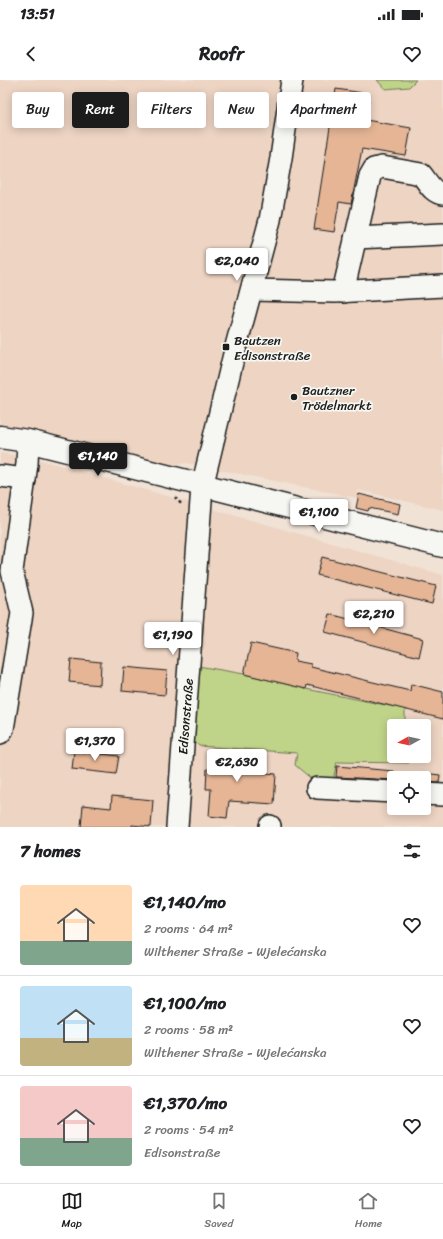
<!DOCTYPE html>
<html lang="en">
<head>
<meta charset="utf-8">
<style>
  :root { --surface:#fff; --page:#f6f6f6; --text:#202124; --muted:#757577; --line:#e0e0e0; --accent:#1c1c1c }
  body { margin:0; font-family:Sriracha,sans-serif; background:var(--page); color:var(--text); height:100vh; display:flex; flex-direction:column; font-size:15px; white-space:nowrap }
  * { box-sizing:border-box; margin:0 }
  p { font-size:13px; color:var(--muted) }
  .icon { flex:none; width:22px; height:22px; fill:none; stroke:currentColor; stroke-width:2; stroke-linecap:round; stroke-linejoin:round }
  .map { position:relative; height:747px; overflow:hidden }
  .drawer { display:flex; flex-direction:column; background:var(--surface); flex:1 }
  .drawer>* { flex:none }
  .banner { position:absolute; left:12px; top:12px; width:419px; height:36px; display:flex; gap:8px }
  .needle { width:26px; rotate:262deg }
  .buttons { position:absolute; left:387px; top:639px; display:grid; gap:8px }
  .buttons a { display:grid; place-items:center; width:44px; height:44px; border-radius:4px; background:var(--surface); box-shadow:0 2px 10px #0003; font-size:20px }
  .price { position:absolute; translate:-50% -34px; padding:0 9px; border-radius:4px; background:#fff; color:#222; font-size:13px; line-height:26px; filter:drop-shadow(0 1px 2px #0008) }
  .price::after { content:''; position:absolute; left:50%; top:24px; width:12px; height:9px; margin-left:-6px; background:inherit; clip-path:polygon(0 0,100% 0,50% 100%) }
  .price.current { background:var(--accent); color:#fff }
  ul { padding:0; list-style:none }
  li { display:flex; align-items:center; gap:12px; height:100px; padding:0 20px }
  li+li { border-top:1px solid var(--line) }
  li span { display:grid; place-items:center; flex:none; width:112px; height:80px; border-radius:4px; color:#555 }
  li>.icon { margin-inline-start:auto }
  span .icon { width:48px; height:48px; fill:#fffc; stroke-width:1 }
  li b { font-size:17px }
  h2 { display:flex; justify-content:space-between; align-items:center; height:48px; padding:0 20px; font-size:17px }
  .chip { padding:0 14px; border-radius:4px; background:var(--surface); box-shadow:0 2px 10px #0003; font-size:14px; line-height:36px }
  .chip.current { background:var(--accent); color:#fff }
  .status { display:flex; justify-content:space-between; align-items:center; height:28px; padding:0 20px; background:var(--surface); direction:ltr }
  .status svg { height:11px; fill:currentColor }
  header { display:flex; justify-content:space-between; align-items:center; height:52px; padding:0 20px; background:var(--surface); font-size:18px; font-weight:700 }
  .tab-bar { display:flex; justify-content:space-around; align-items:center; height:56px; border-top:1px solid var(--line); background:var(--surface); font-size:11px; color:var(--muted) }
  .tab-bar a { display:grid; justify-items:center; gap:2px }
  .tab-bar .current { color:var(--accent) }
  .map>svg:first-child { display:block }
  .built { fill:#edd4c3; fill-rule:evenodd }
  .green { fill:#c0d489; stroke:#6e7852 }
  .building { fill:#e5b596; stroke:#1c1c1c }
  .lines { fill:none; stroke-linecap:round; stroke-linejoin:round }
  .minor-casing { stroke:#1c1c1c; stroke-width:24 }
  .major-casing { stroke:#1c1c1c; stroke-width:25 }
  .path { stroke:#1c1c1c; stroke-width:2.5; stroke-dasharray:3 3; stroke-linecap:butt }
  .minor { stroke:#f6f6f2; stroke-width:21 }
  .major { stroke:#f6f6f2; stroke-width:22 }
  .poi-dot { fill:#1c1c1c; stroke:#f6f6f2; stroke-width:1.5 }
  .labels { text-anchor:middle; stroke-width:3.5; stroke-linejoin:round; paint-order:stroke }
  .poi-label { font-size:13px; fill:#1c1c1c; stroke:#f6f6f2; text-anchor:start }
  .street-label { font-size:13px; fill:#1c1c1c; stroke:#f6f6f2 }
</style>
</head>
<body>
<div class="status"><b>13:51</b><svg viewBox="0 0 49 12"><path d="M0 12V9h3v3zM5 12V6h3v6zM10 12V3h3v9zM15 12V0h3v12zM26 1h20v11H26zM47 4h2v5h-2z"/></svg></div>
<header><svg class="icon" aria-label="back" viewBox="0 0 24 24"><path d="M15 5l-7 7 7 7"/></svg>Roofr<svg class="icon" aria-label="heart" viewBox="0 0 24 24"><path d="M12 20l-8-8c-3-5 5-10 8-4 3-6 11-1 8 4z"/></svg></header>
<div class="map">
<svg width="443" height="747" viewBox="0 0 443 747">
  <rect width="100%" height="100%" fill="#f1e2d6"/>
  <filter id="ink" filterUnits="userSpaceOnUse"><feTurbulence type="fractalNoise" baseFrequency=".025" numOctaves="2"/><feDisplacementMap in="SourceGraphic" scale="8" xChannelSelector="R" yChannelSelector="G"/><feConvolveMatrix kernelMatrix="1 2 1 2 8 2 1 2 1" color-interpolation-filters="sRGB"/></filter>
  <g filter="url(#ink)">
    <path class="built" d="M0,0H443V430L358,410V418L186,383L166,387L0,345Z
      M0,373L41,380L443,495V747H0ZM394,646H424V676H394ZM394,698H424V728H394Z"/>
    <path class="green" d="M377,0H416L409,7L385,9Z
      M198,586L244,594L306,609L405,629V646H394V676H411L409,683L337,682L333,700L314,701L295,685L297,673L199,666L191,658Z"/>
    <path class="building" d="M336,9L370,14L366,40L411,48L406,76L362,69L351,124L339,122L334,152L314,149Z
      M359,414L400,424L398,434L369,428L368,431L356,428Z
      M322,477L436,506L432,524L317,495Z
      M330,534L423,559L419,577L325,552Z
      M251,563L296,573L295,581L311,584V587L410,611L411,604L443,612V639L307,605L306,609L244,594Z
      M71,579L101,582L100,605L69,602Z
      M124,587L167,591L165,615L122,611Z
      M74,671L119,676L116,694L72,689Z
      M214,671L247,673L246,691L276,694L274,724L229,721L227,738L209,736L211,709H206L207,689L213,688Z
      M337,686L394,691V700L336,697Z
      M424,693L440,695L439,703L424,702Z
      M112,716L153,720L151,747L132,745V747H81L83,725L111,728Z"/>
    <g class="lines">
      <g class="minor-casing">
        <g id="minor">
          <path d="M355,158L443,154"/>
          <path d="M252,210L335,212L443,206"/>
          <path d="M343,212L370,96L374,89L382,87L421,94C428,102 432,113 443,114"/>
          <path d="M0,396L25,399"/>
          <path d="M0,653L3,649L22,533L12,491L27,384L28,361"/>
          <path d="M317,708L394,712"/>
          <path d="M424,714L443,715"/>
          <path id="s1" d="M177,747L202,407L235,270L270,140L281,78L292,0"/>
          <path d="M270,747V746"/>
        </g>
      </g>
      <g class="major-casing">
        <path id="major" d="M0,357L28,361L443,466"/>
      </g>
      <path class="path" d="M175,417L182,425"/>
      <use href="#minor" class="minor"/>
      <use href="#major" class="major"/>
    </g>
  </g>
  <g class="poi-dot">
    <rect x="222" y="263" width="8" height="8" rx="2"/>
    <circle cx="294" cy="317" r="4"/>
  </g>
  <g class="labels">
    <g class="poi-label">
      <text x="234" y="265">Bautzen<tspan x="234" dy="15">Edisonstraße</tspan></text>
      <text x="302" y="315">Bautzner<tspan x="302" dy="15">Trödelmarkt</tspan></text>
    </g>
    <g class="street-label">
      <text dy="5" stroke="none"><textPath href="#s1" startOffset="111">Edisonstraße</textPath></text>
    </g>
  </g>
</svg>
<div class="buttons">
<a><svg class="needle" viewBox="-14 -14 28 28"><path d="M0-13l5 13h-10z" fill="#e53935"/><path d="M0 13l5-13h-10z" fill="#757577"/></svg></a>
<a><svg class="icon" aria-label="locate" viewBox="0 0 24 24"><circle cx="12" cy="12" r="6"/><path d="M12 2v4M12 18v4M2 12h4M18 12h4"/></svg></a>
</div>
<b class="price" style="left:237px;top:202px">€2,040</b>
<b class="price current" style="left:98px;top:397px">€1,140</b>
<b class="price" style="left:319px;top:453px">€1,100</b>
<b class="price" style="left:374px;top:555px">€2,210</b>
<b class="price" style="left:173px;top:576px">€1,190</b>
<b class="price" style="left:95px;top:682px">€1,370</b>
<b class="price" style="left:237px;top:703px">€2,630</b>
<div class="banner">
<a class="chip">Buy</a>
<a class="chip current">Rent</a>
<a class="chip">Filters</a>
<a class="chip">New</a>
<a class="chip">Apartment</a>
</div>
</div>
<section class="drawer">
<h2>7 homes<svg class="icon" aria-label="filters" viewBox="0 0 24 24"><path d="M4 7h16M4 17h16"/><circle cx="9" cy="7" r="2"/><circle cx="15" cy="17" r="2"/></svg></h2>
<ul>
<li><span style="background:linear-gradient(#ffd9b3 70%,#7fa58c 0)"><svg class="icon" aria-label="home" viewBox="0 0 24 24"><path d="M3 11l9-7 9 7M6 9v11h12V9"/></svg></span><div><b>€1,140/mo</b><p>2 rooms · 64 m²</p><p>Wilthener Straße - Wjelećanska</p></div><svg class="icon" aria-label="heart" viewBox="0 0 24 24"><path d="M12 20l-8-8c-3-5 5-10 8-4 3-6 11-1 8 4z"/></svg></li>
<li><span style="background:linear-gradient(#bfe0f5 65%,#c2b280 0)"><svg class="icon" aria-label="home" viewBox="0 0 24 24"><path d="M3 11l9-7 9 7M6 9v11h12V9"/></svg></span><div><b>€1,100/mo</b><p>2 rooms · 58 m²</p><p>Wilthener Straße - Wjelećanska</p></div><svg class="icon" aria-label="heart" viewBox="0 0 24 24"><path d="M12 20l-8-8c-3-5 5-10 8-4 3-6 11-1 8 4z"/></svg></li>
<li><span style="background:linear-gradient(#f6c9c9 65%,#7fa58c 0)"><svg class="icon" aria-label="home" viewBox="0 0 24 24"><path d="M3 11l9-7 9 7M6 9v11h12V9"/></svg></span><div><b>€1,370/mo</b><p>2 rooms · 54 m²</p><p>Edisonstraße</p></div><svg class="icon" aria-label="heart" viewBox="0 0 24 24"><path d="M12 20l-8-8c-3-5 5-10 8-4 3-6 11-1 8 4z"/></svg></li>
</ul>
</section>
<nav class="tab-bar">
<a class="current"><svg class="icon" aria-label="map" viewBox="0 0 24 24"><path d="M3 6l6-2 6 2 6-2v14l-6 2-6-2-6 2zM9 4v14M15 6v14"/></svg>Map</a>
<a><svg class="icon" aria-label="saved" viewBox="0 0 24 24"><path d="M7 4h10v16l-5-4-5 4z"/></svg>Saved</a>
<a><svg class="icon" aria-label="home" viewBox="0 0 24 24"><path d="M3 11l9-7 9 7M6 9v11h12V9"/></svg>Home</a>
</nav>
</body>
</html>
